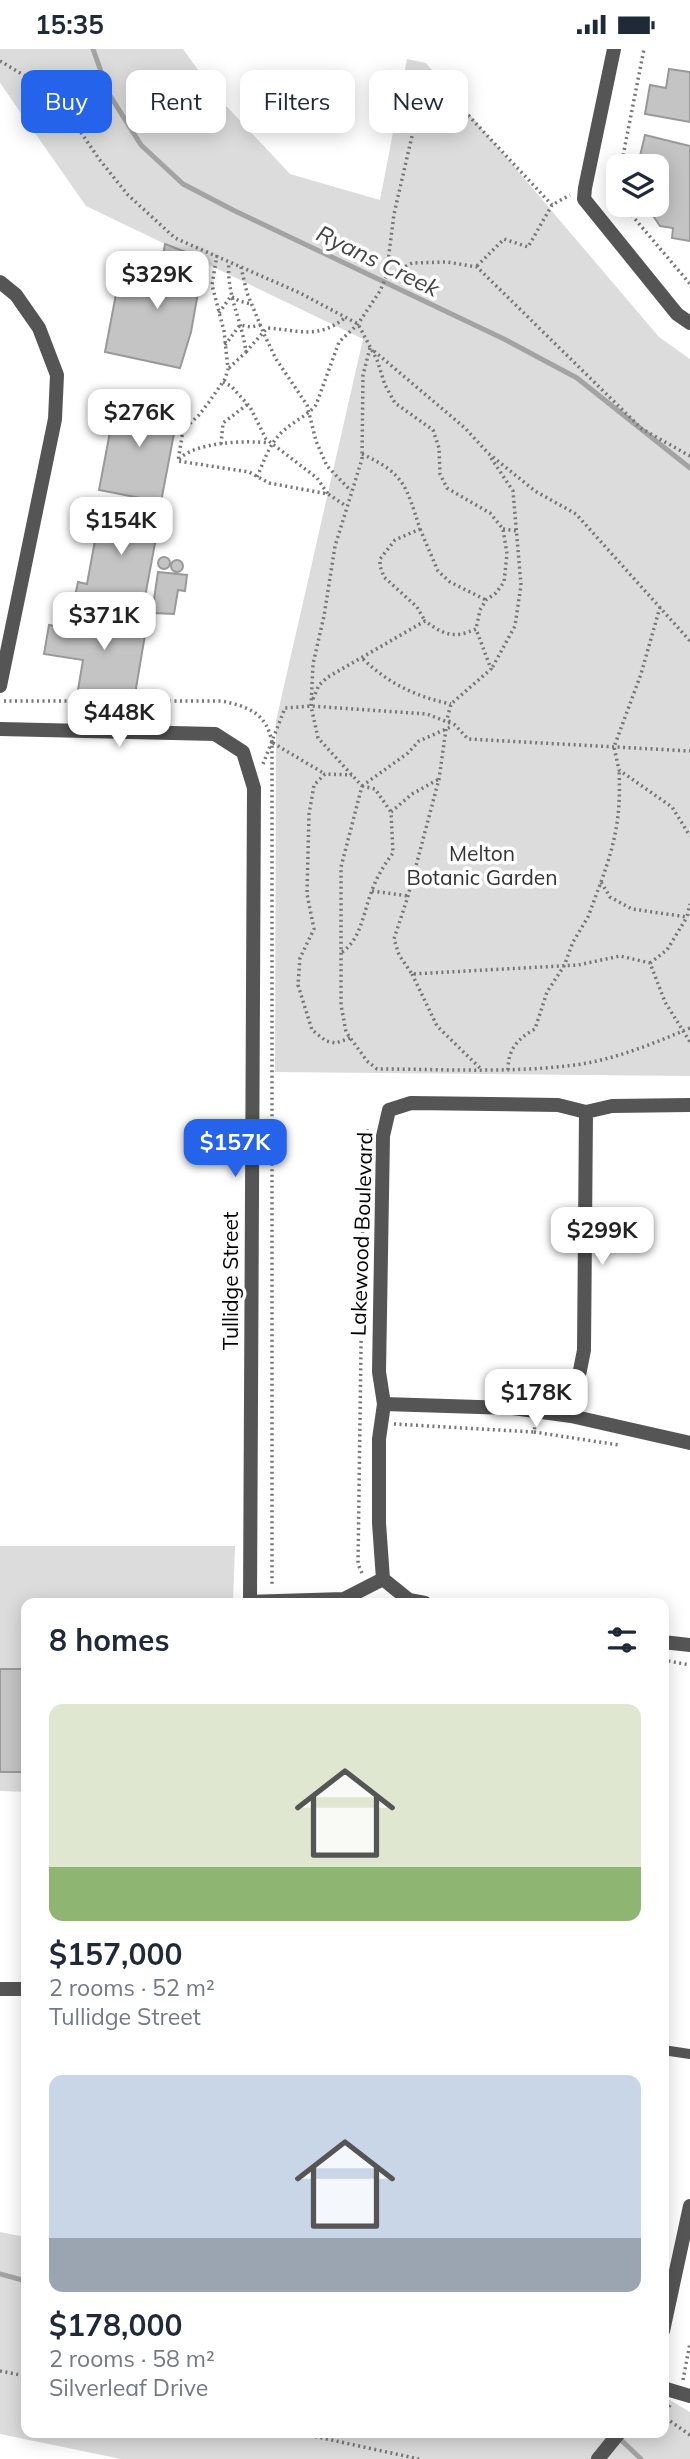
<!DOCTYPE html>
<html lang="en">
<head>
<meta charset="utf-8">
<style>
  :root { --surface:#fff; --page:#f2f2f3; --text:#1f2937; --muted:#747a83; --accent:#2563eb }
  body { margin:0; font-family:Mulish,sans-serif; background:var(--page); color:var(--text); height:100vh; display:flex; flex-direction:column; font-size:26px; white-space:nowrap }
  * { box-sizing:border-box; margin:0 }
  p { font-size:23px; color:var(--muted) }
  .icon { flex:none; width:38px; height:38px; fill:none; stroke:currentColor; stroke-width:2; stroke-linecap:round; stroke-linejoin:round }
  .map { position:relative; flex:1; overflow:hidden }
  .drawer { position:absolute; left:21px; top:1549px; width:648px; height:840px; display:flex; flex-direction:column; background:var(--surface); border-radius:14px; box-shadow:0 4px 18px #0003 }
  .drawer>* { flex:none }
  .banner { position:absolute; left:21px; top:21px; width:649px; height:63px; display:flex; gap:14px }
  .tools { position:absolute; left:606px; top:105px; display:grid; gap:14px }
  .tools a { display:grid; place-items:center; width:63px; height:63px; border-radius:14px; background:var(--surface); box-shadow:0 4px 18px #0003; font-size:35px }
  .price { position:absolute; translate:-50% -60px; padding:0 16px; border-radius:14px; background:#fff; color:#222; font-size:23px; line-height:46px; filter:drop-shadow(0 2px 4px #0008) }
  .price::after { content:''; position:absolute; left:50%; top:42px; width:21px; height:16px; margin-left:-10px; background:inherit; clip-path:polygon(0 0,100% 0,50% 100%) }
  .price.selected { background:var(--accent); color:#fff }
  ul { padding:0; list-style:none }
  li { display:grid; align-content:center; gap:14px; height:371px; padding:0 28px }
  li span { display:grid; place-items:center; height:217px; border-radius:14px; color:#555 }
  li>.icon { margin-inline-start:auto }
  span .icon { width:126px; height:126px; fill:#fffc; stroke-width:1 }
  li b { font-size:30px }
  h2 { display:flex; justify-content:space-between; align-items:center; height:84px; padding:0 28px; font-size:30px }
  .tag { padding:0 24px; border-radius:14px; background:var(--surface); box-shadow:0 4px 18px #0003; font-size:24px; line-height:63px }
  .tag.selected { background:var(--accent); color:#fff }
  .status { display:flex; justify-content:space-between; align-items:center; height:49px; padding:0 35px; background:var(--surface); direction:ltr }
  .status svg { height:19px; fill:currentColor }
  .map>svg:first-child { display:block }
  .green { fill:#dcdcdc }
  .lines { fill:none; stroke-linecap:round; stroke-linejoin:round }
  .stream { stroke:#a3a3a3; stroke-width:5 }
  .building { fill:#c4c4c4; stroke:#999; stroke-width:2 }
  .path { stroke:#777; stroke-width:3.5; stroke-dasharray:2 3.5; stroke-linecap:butt }
  .service { stroke:#555; stroke-width:10 }
  .minor { stroke:#555; stroke-width:14 }
  .tertiary { stroke:#555; stroke-width:14 }
  .labels { text-anchor:middle; stroke-width:7; stroke-linejoin:round; paint-order:stroke }
  .park-label { font-size:21px; fill:#333; stroke:#fff }
  .street-label { font-size:21px; fill:#000; stroke:#fff }
  .water-label { font-size:23px; font-style:italic; fill:#444; stroke:#fff }
</style>
</head>
<body>
<div class="status"><b>15:35</b><svg viewBox="0 0 49 12"><path d="M0 12V9h3v3zM5 12V6h3v6zM10 12V3h3v9zM15 12V0h3v12zM26 1h20v11H26zM47 4h2v5h-2z"/></svg></div>
<div class="map">
<svg width="690" height="2410" viewBox="0 0 690 2410">
  <rect width="100%" height="100%" fill="#fff"/>
  <path class="green" d="M0,0H183L217,47L290,125L380,151L407,10L426,14L659,288L690,310V1027L275,1023L276,672L363,290L86,157L0,34Z
    M0,1497H235L233,1554H26V1743L0,1742Z
    M0,2183L26,2188V2384H663V2347L690,2363V2410H121L0,2385Z"/>
  <g class="lines">
    <path class="stream" d="M93,0L109,45L141,96L183,135L233,161L504,290L577,329L690,419
      M0,2225L26,2232
      M618,2388L641,2410"/>
  </g>
  <path class="building" d="M669,20L690,23V73L645,65L650,36L666,39Z
    M645,86L690,97V192L672,189L673,179L660,177L648,159L649,156H656V117L639,111Z
    M165,195L204,210L191,283L180,319L105,303L120,224L158,233Z
    M117,346L179,358L161,453L99,441Z
    M95,450L161,462L142,564L74,552L78,533L87,535L100,464L93,463Z
    M158 514a6 6 0 1 1 12 0a6 6 0 1 1-12 0Z
    M171 517a6 6 0 1 1 12 0a6 6 0 1 1-12 0Z
    M158,523L187,526L185,542L178,541L174,565L152,564Z
    M94,559L148,568L134,651L78,641L83,611L44,605L49,576L90,583Z
    M0,1620H26V1723H0Z"/>
  <g class="lines">
    <path class="path" d="M0,12L42,37L59,51L99,110L128,146L175,189L300,244L358,275L377,311L385,336L395,354L433,381L439,399L440,425L447,439L490,464L503,480L507,505L504,533L496,544L486,551L480,561L476,580
      M427,22L552,156
      M621,117L644,0
      M627,156L630,164L690,235
      M217,206L212,236L224,282L228,320L225,330L209,353L199,366L183,381L178,412L249,423L269,434L328,445L346,457
      M477,217L504,190L528,198L552,156L570,146
      M241,218L247,244L264,285L276,310L307,356L316,392L327,417L351,442
      M386,228L412,214L447,213L477,218L642,380L690,407
      M219,264L231,247L239,252L251,255
      M225,296L240,276L251,278L261,276
      M370,299L363,326L362,410L335,497L324,567L313,615L311,657L318,689L362,737L341,818V956L346,983L367,1012L377,1020C440,1020 503,1024 566,1017C609,1013 650,996 690,979
      M374,302L465,379L488,404L535,442L576,465L690,592
      M246,303L267,279C299,281 318,291 346,268
      M229,319L246,303C242,271 226,246 229,213
      M223,333L231,337L250,358L266,390L317,429L328,445
      M221,395L223,374L248,355
      M362,405C405,425 406,437 420,480L395,491L380,510V517L384,528L417,558L425,572
      M491,409L513,442L521,536L515,577L492,619
      M179,410C196,393 246,391 269,394
      M257,428C264,412 269,396 281,384C292,373 306,368 316,356L339,293L358,275L380,242L386,228L394,165L427,22
      M420,480L438,522L450,533L486,551
      M503,480L517,482
      M660,558L641,625L614,698L619,721L672,758L690,787
      M363,610C388,634 416,648 451,655
      M313,650L319,636L328,628L425,572C444,586 454,590 476,580L491,620L451,655L447,670L450,673
      M4,652H222C249,658 266,664 272,693V1538
      M446,680L439,730L408,847L394,890L399,906L412,925L578,916L620,907L650,914L665,953L690,993
      M273,694L325,725
      M263,715L285,659L311,657L427,665L455,676L468,690L690,702
      M362,737L408,704L419,692L453,677
      M362,737L375,740L391,763
      M601,833C616,791 621,766 619,721
      M372,842L408,847
      M342,903C361,890 363,865 371,844C376,829 384,816 393,804L391,763L412,745L439,730
      M650,914L667,901L687,868
      M412,925L437,977L482,1021
      M350,989L336,994L326,992L312,981L298,936L300,909L314,880L307,845L309,765L314,736L325,725L352,726
      M508,1021C508,1001 517,990 535,980L547,943L564,917L573,893L588,868L601,833L610,848L632,860L687,868L690,855
      M394,1375L534,1383L535,1377
      M534,1383L619,1396
      M362,1524L358,1515L364,1082H371
      M663,1611L690,1616
      M0,2322L26,2327
      M683,2331L690,2294
      M670,2356L663,2367L690,2386
      M299,2384L419,2410"/>
    <path class="service" d="M663,2001L690,2005"/>
    <path class="minor" d="M614,0L585,139L584,150L677,265L690,274
      M0,233L16,246L39,279L57,326L55,370L0,637
      M0,680L215,685L243,703L254,739L250,1554
      M384,1355L513,1359L571,1367L690,1394
      M571,1367L584,1301L586,1063
      M250,1553L344,1550L383,1530
      M425,1554L409,1551L383,1530L379,1474V1390L384,1355L379,1323L383,1087L389,1061L411,1054L558,1056L586,1063L612,1057L690,1056
      M663,1593L690,1596
      M0,1940H26
      M663,2282L690,2157
      M663,2339L690,2347"/>
    <path class="tertiary" d="M598,2410L619,2384"/>
  </g>
  <g class="labels">
    <g class="park-label">
      <text x="482" y="812">Melton<tspan x="482" dy="24">Botanic Garden</tspan></text>
    </g>
    <g class="street-label">
      <text transform="translate(362 1185) rotate(-88)" y="7">Lakewood Boulevard</text>
      <text transform="translate(231 1232) rotate(-90)" y="7">Tullidge Street</text>
    </g>
    <g class="water-label">
      <text transform="translate(378 212) rotate(26)" y="8">Ryans Creek</text>
    </g>
  </g>
</svg>
<div class="tools">
<a><svg class="icon" aria-label="layers" viewBox="0 0 24 24"><path d="M12 4l9 5-9 5-9-5zM3 14l9 5 9-5"/></svg></a>
</div>
<b class="price" style="left:157px;top:262px">$329K</b>
<b class="price" style="left:139px;top:400px">$276K</b>
<b class="price" style="left:121px;top:508px">$154K</b>
<b class="price" style="left:104px;top:603px">$371K</b>
<b class="price" style="left:119px;top:700px">$448K</b>
<b class="price selected" style="left:235px;top:1130px">$157K</b>
<b class="price" style="left:602px;top:1218px">$299K</b>
<b class="price" style="left:536px;top:1380px">$178K</b>
<div class="banner">
<a class="tag selected">Buy</a>
<a class="tag">Rent</a>
<a class="tag">Filters</a>
<a class="tag">New</a>
</div>
<section class="drawer">
<h2>8 homes<svg class="icon" aria-label="filters" viewBox="0 0 24 24"><path d="M4 7h16M4 17h16"/><circle cx="9" cy="7" r="2"/><circle cx="15" cy="17" r="2"/></svg></h2>
<ul>
<li><span style="background:linear-gradient(#dfe7d0 75%,#8fb573 0)"><svg class="icon" aria-label="home" viewBox="0 0 24 24"><path d="M3 11l9-7 9 7M6 9v11h12V9"/></svg></span><div><b>$157,000</b><p>2 rooms · 52 m²</p><p>Tullidge Street</p></div></li>
<li><span style="background:linear-gradient(#c9d6e8 75%,#9aa5b1 0)"><svg class="icon" aria-label="home" viewBox="0 0 24 24"><path d="M3 11l9-7 9 7M6 9v11h12V9"/></svg></span><div><b>$178,000</b><p>2 rooms · 58 m²</p><p>Silverleaf Drive</p></div></li>
</ul>
</section>
</div>
</body>
</html>
